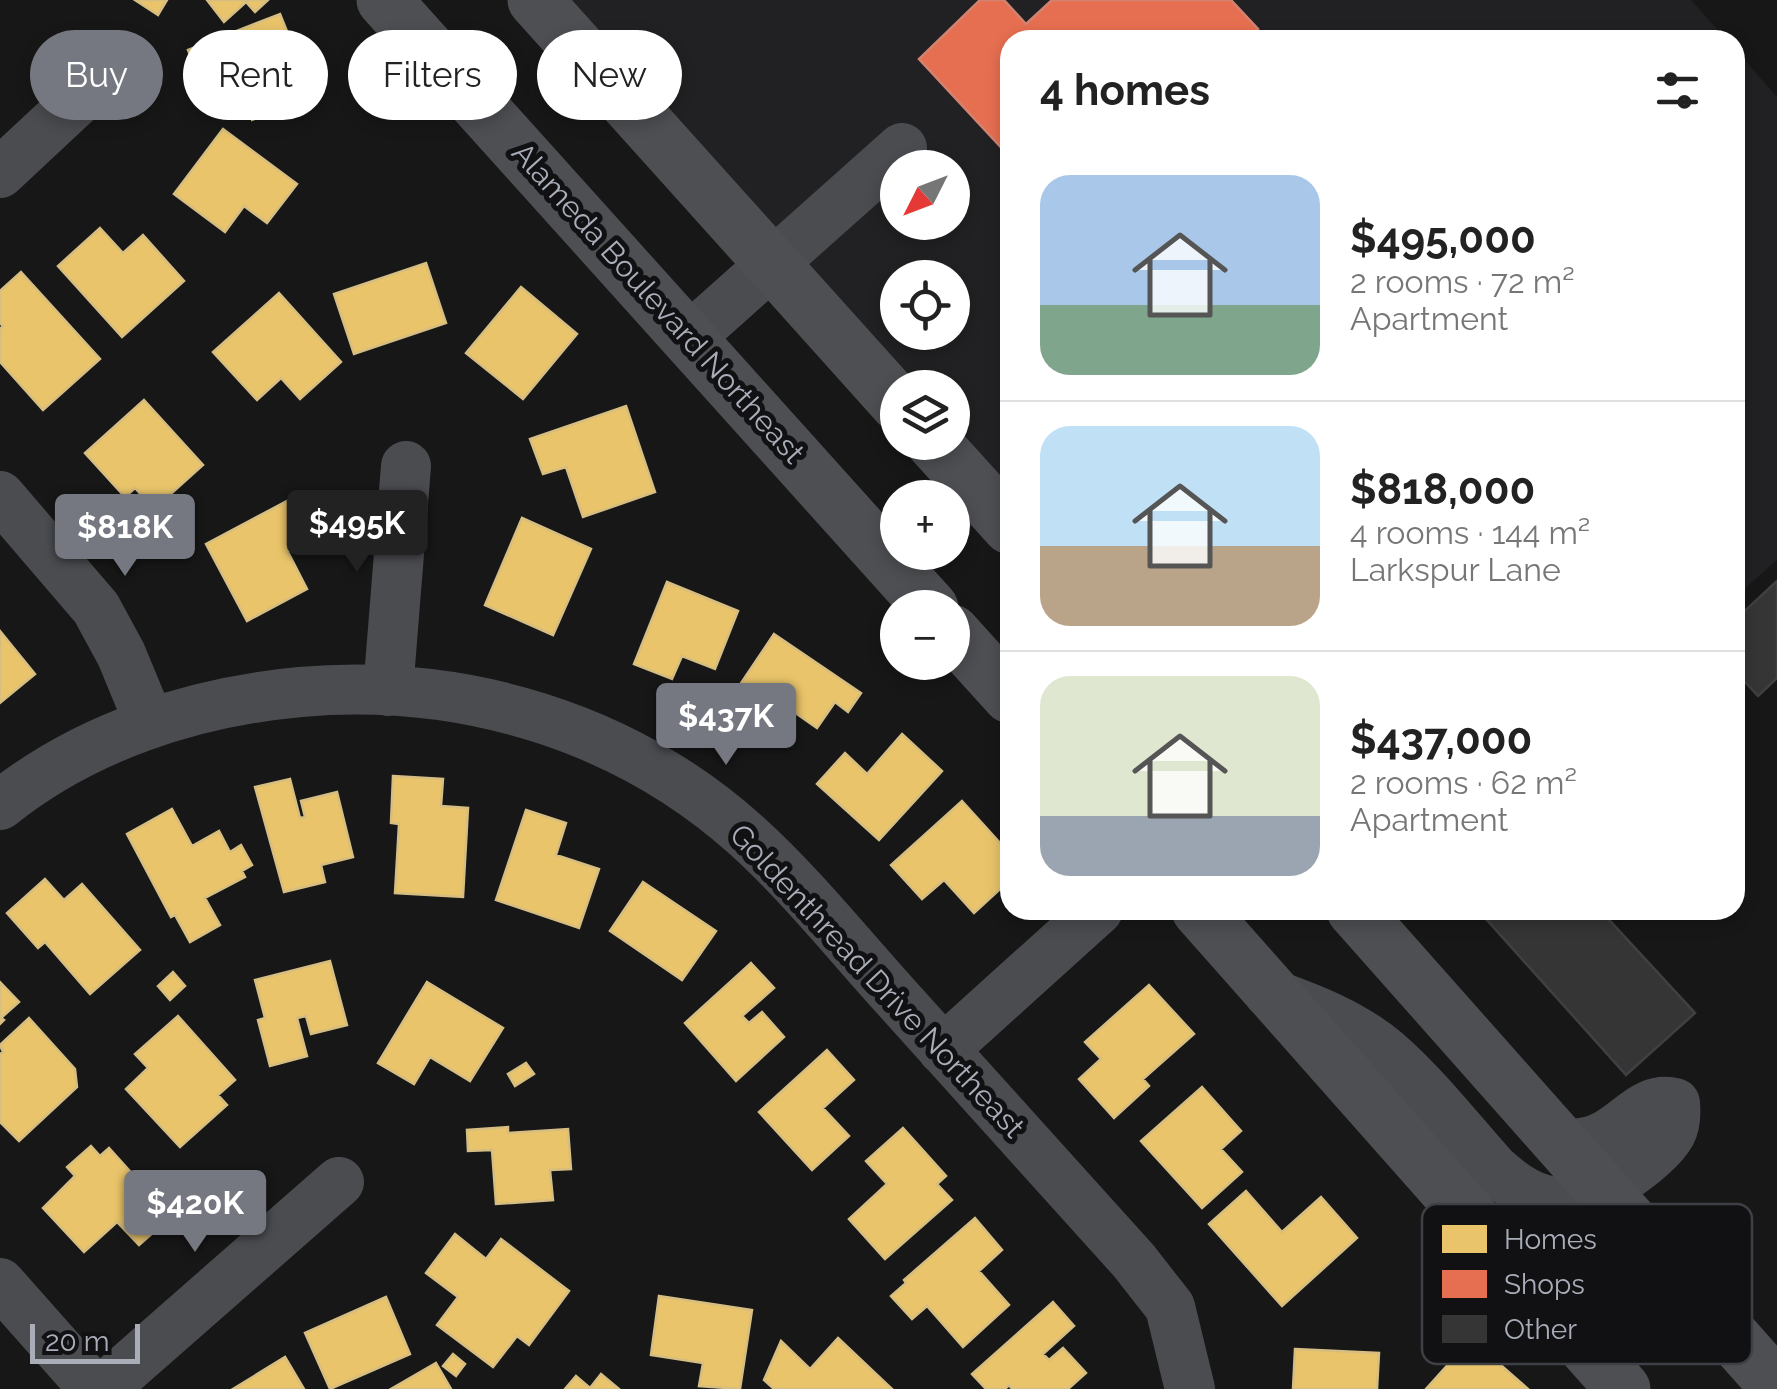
<!DOCTYPE html>
<html lang="en">
<head>
<meta charset="utf-8">
<style>
  :root { --surface:#fff; --page:#f6f6f6; --text:#222; --muted:#767676; --line:#e0e0e0; --accent:#757880 }
  body { margin:0; font-family:Raleway,sans-serif; background:var(--page); color:var(--text); height:100vh; display:flex; flex-direction:column; font-size:38px; white-space:nowrap }
  * { box-sizing:border-box; margin:0 }
  p { font-size:32px; color:var(--muted) }
  .icon { flex:none; width:55px; height:55px; fill:none; stroke:currentColor; stroke-width:2; stroke-linecap:round; stroke-linejoin:round }
  .map { position:relative; flex:1; overflow:hidden }
  .drawer { position:absolute; left:1000px; top:30px; width:745px; height:890px; display:flex; flex-direction:column; background:var(--surface); border-radius:30px; box-shadow:0 5px 15px #0003 }
  .drawer>* { flex:none }
  .top-card { position:absolute; left:30px; top:30px; width:820px; height:90px; display:flex; gap:20px }
  .needle { width:65px; rotate:228deg }
  .tools { position:absolute; left:880px; top:150px; display:grid; gap:20px }
  .tools a { display:grid; place-items:center; width:90px; height:90px; border-radius:50%; background:var(--surface); box-shadow:0 5px 15px #0003; font-size:50px }
  .scale { position:absolute; left:30px; bottom:25px; width:110px; box-sizing:border-box; padding-left:10px; border:5px solid #a8adb8; border-top:0; font-size:28px; line-height:35px; white-space:nowrap; color:#a8adb8; -webkit-text-stroke:8px #111113; paint-order:stroke }
  .price { position:absolute; translate:-50% -85px; padding:0 22px; border-radius:10px; background:var(--accent); color:#fff; font-size:32px; line-height:65px; filter:drop-shadow(0 2px 5px #0008) }
  .price::after { content:''; position:absolute; left:50%; top:60px; width:30px; height:22px; margin-left:-15px; background:inherit; clip-path:polygon(0 0,100% 0,50% 100%) }
  .price.current { background:#222; color:#fff }
  ul { padding:0; list-style:none }
  li { display:flex; align-items:center; gap:30px; height:250px; padding:0 40px }
  li+li { border-top:2px solid var(--line) }
  li span { display:grid; place-items:center; flex:none; width:280px; height:200px; border-radius:30px; color:#555 }
  li>.icon { margin-inline-start:auto }
  span .icon { width:120px; height:120px; fill:#fffc; stroke-width:1 }
  li b { font-size:42px }
  h2 { display:flex; justify-content:space-between; align-items:center; height:120px; padding:0 40px; font-size:42px }
  .tag { padding:0 35px; border-radius:45px; background:var(--surface); box-shadow:0 5px 15px #0003; font-size:35px; line-height:90px }
  .tag.current { background:var(--accent); color:#fff }
  .map>svg:first-child { display:block }
  .built { fill:#212123; fill-rule:evenodd }
  .homes { fill:#e9c46a; stroke:#d6bd81; stroke-width:2.5 }
  .shops { fill:#e76f51; stroke:#d48270; stroke-width:2.5 }
  .building { fill:#353536; stroke:#3f4043; stroke-width:2.5 }
  .lines { fill:none; stroke-linecap:round; stroke-linejoin:round }
  .minor { stroke:#4b4c50; stroke-width:50 }
  .major { stroke:#4d4f52; stroke-width:55 }
  .labels { text-anchor:middle; stroke-width:10; stroke-linejoin:round; paint-order:stroke }
  .street-label { font-size:30px; fill:#a8adb8; stroke:#111113 }
  .key { fill:#111113; stroke:#3e4045; stroke-width:2.5 }
  .key-label { font-size:28px; fill:#a8adb8 }
</style>
</head>
<body>
<div class="map">
<svg width="1777" height="1389" viewBox="0 0 1777 1389">
  <rect width="100%" height="100%" fill="#171717"/>
  <path class="built" d="M564,0H1691L1727,40H1010V495L953,432L952,388L913,387ZM898,168H952V222H898ZM898,278H952V332H898Z
    M1735,49L1777,97V560L1735,597Z"/>
  <path class="homes" d="M135,0H167L158,15Z
    M207,0H268L255,12L246,2L224,22Z
    M280,14L313,96L252,120L235,76L203,88L188,50Z
    M223,129L297,184L267,223L244,206L225,232L174,194Z
    M100,228L123,253L143,235L184,281L122,337L58,266Z
    M426,263L446,323L354,354L334,294Z
    M21,272L100,359L43,410L0,362V329L3,326L0,323V291Z
    M521,287L577,334L523,399L466,353Z
    M279,293L341,362L300,399L281,378L257,400L213,352Z
    M144,400L203,465L154,509L135,488L125,497L85,453Z
    M626,406L655,492L583,517L566,467L543,474L530,439Z
    M287,501L308,541L288,552L307,589L247,621L206,544Z
    M522,518L591,549L553,635L485,605Z
    M667,582L738,611L715,669L682,656L672,679L634,664Z
    M0,631L35,674L0,703Z
    M774,634L861,693L848,712L835,702L817,728L794,712L771,746L721,713Z
    M902,734L942,771L879,840L817,784L845,753L867,774Z
    M393,776L443,779L441,806L468,808L463,897L395,893L399,824L391,823Z
    M290,779L300,818L305,817L301,801L337,792L353,857L321,865L325,882L284,892L255,787Z
    M962,801L1010,854V880L974,913L944,880L922,899L891,865Z
    M172,809L192,846L219,831L230,852L241,845L252,865L242,871L245,877L205,898L220,925L190,942L175,915L171,917L127,834Z
    M526,810L566,823L556,855L599,869L579,928L496,900Z
    M45,879L64,900L82,884L140,950L90,994L45,942L38,948L7,913Z
    M643,882L716,931L682,980L610,931Z
    M330,961L347,1025L311,1034L306,1016L297,1018L307,1056L270,1066L258,1020L265,1018L255,980Z
    M751,963L774,988L742,1016L749,1023L762,1012L784,1037L736,1081L685,1023Z
    M173,972L185,986L170,1000L158,986Z
    M0,982L19,1002L1,1018L4,1020L0,1024Z
    M427,982L503,1028L470,1081L430,1057L414,1084L378,1063Z
    M1149,985L1194,1034L1143,1079L1149,1086L1114,1118L1079,1079L1101,1059L1085,1042Z
    M178,1016L235,1080L218,1095L227,1105L180,1147L126,1089L148,1068L135,1054Z
    M29,1018L75,1069L77,1087L19,1141L0,1122V1054L3,1052L0,1045Z
    M827,1050L854,1080L823,1108L849,1136L812,1170L759,1112Z
    M526,1063L534,1074L515,1086L508,1074Z
    M1202,1087L1241,1131L1221,1149L1242,1172L1202,1208L1141,1141Z
    M508,1127V1133L568,1129L571,1169L550,1170L553,1200L496,1204L492,1150L468,1151L467,1130Z
    M903,1128L946,1176L937,1184L952,1200L885,1259L849,1219L887,1184L866,1161Z
    M91,1146L100,1156L109,1148L171,1217L139,1245L117,1222L84,1252L43,1208L75,1176L67,1167Z
    M1246,1191L1282,1232L1321,1197L1357,1238L1282,1306L1209,1224Z
    M975,1218L1002,1250L979,1271L1009,1305L963,1347L927,1306L912,1319L891,1296L906,1283L904,1280Z
    M455,1234L486,1259L501,1239L569,1291L529,1345L517,1336L493,1367L437,1325L458,1297L426,1273Z
    M659,1296L752,1310L740,1389L699,1386L703,1363L651,1355Z
    M386,1297L410,1354L330,1389L305,1333Z
    M1053,1302L1074,1326L1043,1354L1049,1360L1063,1348L1086,1373L1068,1389H1012L1009,1385L1005,1389H986L972,1374Z
    M838,1338L892,1389H774L764,1380L781,1341L810,1369Z
    M1471,1339L1528,1389H1426Z
    M1295,1349L1379,1353L1377,1389H1293Z
    M453,1354L465,1364L456,1376L443,1366Z
    M285,1357L304,1389H233Z
    M436,1363L451,1389H391Z
    M601,1374L619,1389H565L576,1376L590,1388Z"/>
  <path class="shops" d="M980,0H1004L1026,24L1052,0H1231L1258,29L1245,40H1010V157L919,59Z"/>
  <path class="building" d="M1777,581V678L1758,696L1735,671V620Z
    M1478,910H1600L1695,1013L1626,1075Z"/>
  <g class="lines">
    <path class="minor" d="M0,173L76,102
      M690,337L902,148
      M0,496L96,608L121,654L150,724
      M388,691L406,466
      M0,805C85,737 192,702 300,692C463,678 625,726 747,836C801,885 847,943 896,997C975,1085 1055,1173 1134,1261L1170,1307L1190,1389
      M1269,993C1311,1008 1353,1024 1387,1053C1426,1087 1459,1130 1494,1169C1513,1186 1535,1202 1562,1202C1592,1203 1656,1160 1671,1133C1676,1124 1676,1114 1675,1103C1633,1093 1621,1150 1563,1143
      M943,1050L1098,910
      M0,1283L94,1389
      M103,1389L339,1182"/>
    <path class="major" d="M384,0L931,608
      M535,0L898,404
      M933,442L1010,527
      M952,632L1010,696
      M1199,910L1623,1389
      M1354,910L1777,1387"/>
  </g>
  <g class="labels">
    <g class="street-label">
      <text transform="translate(658 303) rotate(48)" y="10">Alameda Boulevard Northeast</text>
      <text transform="translate(877 981) rotate(47)" y="10">Goldenthread Drive Northeast</text>
    </g>
  </g>
  <rect x="1422" y="1204" width="330" height="160" rx="15" class="key"/>
  <rect x="1442" y="1225" width="45" height="28" fill="#e9c46a"/>
  <rect x="1442" y="1270" width="45" height="28" fill="#e76f51"/>
  <rect x="1442" y="1315" width="45" height="28" fill="#353536"/>
  <g class="key-label">
    <text x="1504" y="1249">Homes</text>
    <text x="1504" y="1294">Shops</text>
    <text x="1504" y="1339">Other</text>
  </g>
</svg>
<div class="tools">
<a><svg class="needle" viewBox="-14 -14 28 28"><path d="M0-13l5 13h-10z" fill="#e53935"/><path d="M0 13l5-13h-10z" fill="#767676"/></svg></a>
<a><svg class="icon" aria-label="locate" viewBox="0 0 24 24"><circle cx="12" cy="12" r="6"/><path d="M12 2v4M12 18v4M2 12h4M18 12h4"/></svg></a>
<a><svg class="icon" aria-label="layers" viewBox="0 0 24 24"><path d="M12 4l9 5-9 5-9-5zM3 14l9 5 9-5"/></svg></a>
<a>+</a>
<a>−</a>
</div>
<div class="scale">20 m</div>
<b class="price current" style="left:357px;top:575px">$495K</b>
<b class="price" style="left:125px;top:579px">$818K</b>
<b class="price" style="left:726px;top:768px">$437K</b>
<b class="price" style="left:195px;top:1255px">$420K</b>
<div class="top-card">
<a class="tag current">Buy</a>
<a class="tag">Rent</a>
<a class="tag">Filters</a>
<a class="tag">New</a>
</div>
<section class="drawer">
<h2>4 homes<svg class="icon" aria-label="filters" viewBox="0 0 24 24"><path d="M4 7h16M4 17h16"/><circle cx="9" cy="7" r="2"/><circle cx="15" cy="17" r="2"/></svg></h2>
<ul>
<li><span style="background:linear-gradient(#a9c7e8 65%,#7fa58c 0)"><svg class="icon" aria-label="home" viewBox="0 0 24 24"><path d="M3 11l9-7 9 7M6 9v11h12V9"/></svg></span><div><b>$495,000</b><p>2 rooms · 72 m²</p><p>Apartment</p></div></li>
<li><span style="background:linear-gradient(#bfe0f5 60%,#b9a48a 0)"><svg class="icon" aria-label="home" viewBox="0 0 24 24"><path d="M3 11l9-7 9 7M6 9v11h12V9"/></svg></span><div><b>$818,000</b><p>4 rooms · 144 m²</p><p>Larkspur Lane</p></div></li>
<li><span style="background:linear-gradient(#dfe7d0 70%,#9aa5b1 0)"><svg class="icon" aria-label="home" viewBox="0 0 24 24"><path d="M3 11l9-7 9 7M6 9v11h12V9"/></svg></span><div><b>$437,000</b><p>2 rooms · 62 m²</p><p>Apartment</p></div></li>
</ul>
</section>
</div>
</body>
</html>
